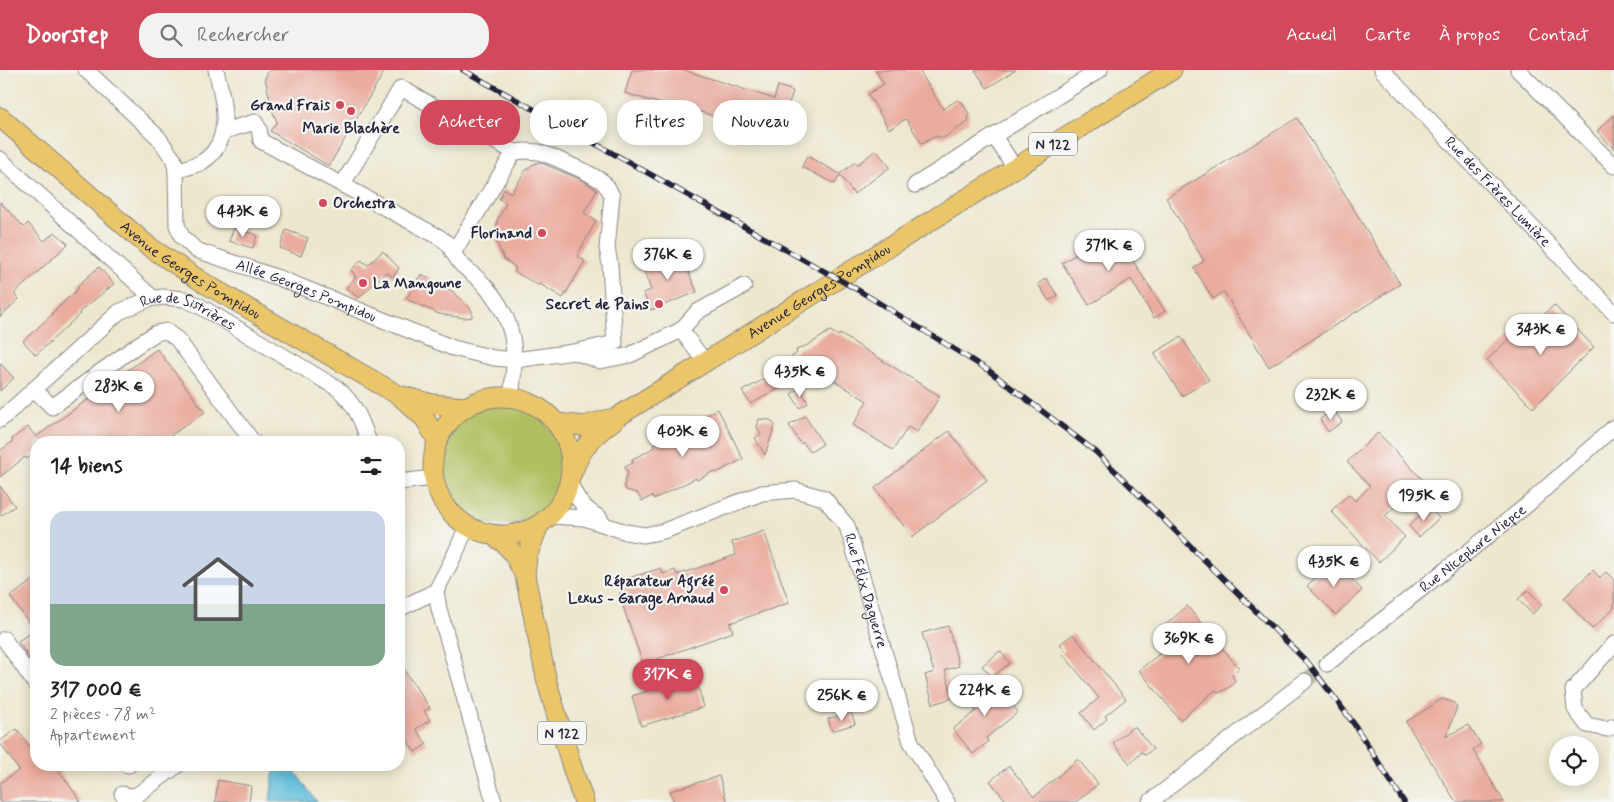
<!DOCTYPE html>
<html lang="fr">
<head>
<meta charset="utf-8">
<style>
  :root { --surface:#fff; --page:#f2f2f2; --text:#222; --muted:#767676; --accent:#d1495b }
  body { margin:0; font-family:Mynerve,sans-serif; background:var(--page); color:var(--text); height:100vh; display:flex; flex-direction:column; font-size:19px; white-space:nowrap }
  * { box-sizing:border-box; margin:0 }
  p { font-size:16px; color:var(--muted) }
  .icon { flex:none; width:28px; height:28px; fill:none; stroke:currentColor; stroke-width:2; stroke-linecap:round; stroke-linejoin:round }
  .map { position:relative; flex:1; overflow:hidden }
  .sheet { position:absolute; left:30px; top:366px; width:375px; height:335px; display:flex; flex-direction:column; background:var(--surface); border-radius:20px; box-shadow:0 2px 12px #0003 }
  .sheet>* { flex:none }
  .banner { position:absolute; left:420px; top:30px; width:475px; height:45px; display:flex; gap:10px }
  .fabs { position:absolute; left:1549px; top:666px; display:grid; gap:10px }
  .fabs a { display:grid; place-items:center; width:50px; height:50px; border-radius:50%; background:var(--surface); box-shadow:0 2px 12px #0003; font-size:25px }
  .price { position:absolute; translate:-50% -42px; padding:0 11px; border-radius:18px; background:#fff; color:#222; font-size:16px; line-height:32px; filter:drop-shadow(0 1px 2px #0008) }
  .price::after { content:''; position:absolute; left:50%; top:30px; width:15px; height:11px; margin-left:-8px; background:inherit; clip-path:polygon(0 0,100% 0,50% 100%) }
  .price.on { background:var(--accent); color:#fff }
  ul { padding:0; list-style:none }
  li { display:grid; align-content:center; gap:10px; height:265px; padding:0 20px }
  li span { display:grid; place-items:center; height:155px; border-radius:15px; color:#555 }
  li>.icon { margin-inline-start:auto }
  span .icon { width:90px; height:90px; fill:#fffc; stroke-width:1 }
  li b { font-size:21px }
  h2 { display:flex; justify-content:space-between; align-items:center; height:60px; padding:0 20px; font-size:21px }
  .tag { padding:0 18px; border-radius:20px; background:var(--surface); box-shadow:0 2px 12px #0003; font-size:18px; line-height:45px }
  .tag.on { background:var(--accent); color:#fff }
  header { display:flex; align-items:center; gap:30px; box-sizing:border-box; height:70px; padding:0 25px; background:var(--accent); color:#fff }
  header strong { font-size:24px }
  nav { display:flex; gap:28px; margin-inline-start:auto; font-size:18px }
  .search { width:350px; height:45px; background:var(--page); display:flex; align-items:center; gap:12px; box-sizing:border-box; padding:0 18px; border-radius:20px; color:var(--muted); font-size:19px }
  .map>svg:first-child { display:block }
  .green { fill:#b1bf61; stroke:#6a704e }
  .water { fill:#5cbbda; stroke:#3f6e8a }
  .building { fill:#eaac9e }
  .lines { fill:none; stroke-linecap:round; stroke-linejoin:round }
  .minor-tunnel { stroke:#c4c0b1; stroke-width:15; stroke-dasharray:15 8; stroke-linecap:butt }
  .minor-casing { stroke:#888484; stroke-width:17 }
  .major-casing { stroke:#888484; stroke-width:21 }
  .minor { stroke:#fff; stroke-width:15 }
  .major { stroke:#ebc669; stroke-width:19 }
  .rail-casing { stroke:#22223b; stroke-width:5.5 }
  .rail { stroke:#f6f6f2; stroke-width:4; stroke-dasharray:11; stroke-linecap:butt }
  .poi-dot { fill:#d1495b; stroke:#f6f6f2; stroke-width:2 }
  .labels { text-anchor:middle; stroke-width:4.5; stroke-linejoin:round; paint-order:stroke }
  .shield { fill:#f6f6f2; stroke:#626272; stroke-width:1 }
  .shield-label { font-size:14px; font-weight:bold; fill:#22223b }
  .poi-label { font-size:15px; font-weight:bold; fill:#22223b; stroke:#f6f6f2; text-anchor:end }
  .street-label { font-size:15px; fill:#22223b; stroke:#f6f6f2 }
</style>
</head>
<body>
<header>
<strong>Doorstep</strong>
<div class="search"><svg class="icon" aria-label="search" viewBox="0 0 24 24"><circle cx="10" cy="10" r="6"/><path d="M15 15l6 6"/></svg>Rechercher</div>
<nav><a>Accueil</a><a>Carte</a><a>À propos</a><a>Contact</a></nav>
</header>
<div class="map">
<svg width="1614" height="732" viewBox="0 0 1614 732">
  <rect width="100%" height="100%" fill="#f6f6f2"/>
  <filter id="ink" filterUnits="userSpaceOnUse"><feTurbulence type="fractalNoise" baseFrequency=".02" numOctaves="2"/><feDisplacementMap in="SourceGraphic" scale="10" xChannelSelector="R" yChannelSelector="G"/><feConvolveMatrix kernelMatrix="1 2 1 2 8 2 1 2 1" color-interpolation-filters="sRGB"/></filter>
  <filter id="wash" filterUnits="userSpaceOnUse"><feTurbulence type="fractalNoise" baseFrequency=".0096" numOctaves="4" result="noise"/><feDisplacementMap in="SourceGraphic" scale="20" xChannelSelector="R" yChannelSelector="G"/><feGaussianBlur stdDeviation="1.12" result="paint"/><feColorMatrix in="noise" values="0 0 0 0 0 0 0 0 0 0 0 0 0 0 0 0 0 1.4 0 .05"/><feComposite in="paint" operator="in"/></filter>
  <g filter="url(#wash)">
    <rect width="100%" height="100%" fill="#ede7ce"/>
    <path class="green" d="M442 395a60 60 0 1 1 120 0a60 60 0 1 1-120 0Z"/>
    <path class="water" d="M278,695H290L317,732H270L273,705Z"/>
    <g id="blocks">
      <path class="building" d="M269,0H385L329,96L270,61L277,52L272,40L265,8Z
        M632,0H684L774,29L778,16L793,21L782,55L767,49L762,62L686,37L684,41L625,23Z
        M875,0H919L943,39L957,30L962,32L969,44L968,52L943,68L935,66L922,74L906,49L889,59L868,24L884,14Z
        M975,0H1016L987,18Z
        M1614,45V79L1597,61Z
        M1297,48L1400,214L1269,297L1224,222L1213,229L1194,198L1204,191L1166,128Z
        M876,80L890,97L854,124L840,105L835,114L802,97L807,86L840,104L855,92L857,95Z
        M539,92L582,110L597,120L584,143L596,151L577,186L585,191L563,228L540,214L538,215L515,202V197L504,189L496,171L497,151L506,133L499,129L504,119L511,123L526,100L532,95Z
        M0,132L24,157L28,153L44,171L55,162L68,174L14,224L19,229L0,247Z
        M234,158L257,165L253,178L229,171Z
        M286,160L308,168L301,186L280,178Z
        M1114,161L1165,241L1154,248L1131,209L1089,235L1062,193Z
        M383,181L399,198L393,207L386,202L359,228L346,218L356,207L351,200L361,190L368,195Z
        M680,182L697,222L651,240L643,223L651,220L643,198Z
        M99,197L114,214L79,242L80,244L36,285L23,271L53,244L52,243L79,218L77,216Z
        M421,204L452,221L469,237L472,241V247L464,248L439,244L406,229Z
        M1046,208L1058,226L1049,231L1038,214Z
        M1554,235L1594,277L1533,338L1487,290L1518,260L1523,265Z
        M830,261L839,266L840,264L940,326L917,362L908,357L893,380L853,355L867,331L811,296L801,303L790,288L797,283L796,280L810,274Z
        M1181,267L1209,310L1182,326L1154,283Z
        M157,279L205,342L161,372H36V382L27,389L25,387L0,407V381L13,371L12,369L28,357L36,367Z
        M0,293L14,308L0,321Z
        M772,305L780,318L751,334L742,321Z
        M800,318L808,333L800,338L791,324Z
        M718,339L743,389L716,403L714,401L697,410L696,408L654,429L652,426L642,431L637,423L626,420L624,416L625,409L628,403L625,397L633,393L632,389L645,383L654,377L653,375L687,358V355Z
        M1334,340L1342,352L1328,362L1320,349Z
        M805,346L823,374L810,382L803,372L801,374L789,355Z
        M759,349L770,350L775,355L765,385L755,368L761,364L757,357Z
        M949,361L987,410L912,467L875,418Z
        M1378,363L1423,410L1385,446L1405,467L1379,492L1331,441L1349,424L1355,431L1370,416L1347,392Z
        M0,416L15,436L0,446Z
        M1428,437L1439,448L1419,467L1409,456Z
        M764,461L789,533L730,553L733,562L643,594L619,525L626,509L661,498L663,504L675,500L677,505L736,485L732,472Z
        M1333,490L1362,520L1336,545L1307,516Z
        M1593,500L1600,508L1606,502L1614,510V538L1592,559L1564,528Z
        M36,508V599L18,571L35,560L10,527Z
        M1528,520L1542,535L1532,544L1518,529Z
        M1187,536L1239,598L1232,605L1235,611L1231,616L1219,623L1215,620L1180,650L1139,600L1167,578L1156,563Z
        M948,556L959,596L945,600L953,628L933,634L925,605L934,602L922,563Z
        M1073,564L1126,629L1105,646L1107,649L1094,660L1081,643L1099,628L1062,583L1065,580L1060,574Z
        M1000,581L1010,593L992,607L982,596Z
        M399,593L430,638L424,641L430,650L416,659L427,674L415,682L405,668L399,672Z
        M695,606L704,637L641,656L632,626Z
        M994,610L1018,642L986,668L988,672L973,684L953,659L976,641L969,631Z
        M1442,629L1453,632L1457,637L1446,667L1468,655L1481,674L1473,680L1504,732H1456L1406,652Z
        M851,642L855,654L832,661L828,649Z
        M1134,656L1153,679L1145,685L1142,682L1130,694L1113,673Z
        M17,659L36,685V695H55L81,732H0V713L19,700L0,673V671Z
        M1078,689L1098,714L1076,732H1007L990,711L1009,696L1034,727Z
        M719,706L727,732H674L670,721Z
        M218,710L251,716L249,732H215Z"/>
    </g>
  </g>
  <g filter="url(#ink)">
    <use href="#blocks" fill-opacity="0" stroke="#888484" stroke-width="1"/>
    <g class="lines">
      <path class="minor-tunnel" d="M1305,611L1327,594"/>
      <g class="minor-casing">
        <g id="minor">
          <path id="s1" d="M86,0L158,67L174,90L176,101L177,155L182,167L196,180L279,208L453,278L494,288L515,290L574,282L600,291L630,285L681,260L697,242L744,216"/>
          <path id="s2" d="M1382,0L1614,243"/>
          <path d="M1518,0L1614,96"/>
          <path d="M224,61L255,52L259,59L261,71L439,167C442,169 445,171 448,174C453,180 455,188 461,194C469,202 479,208 486,217C517,252 517,284 511,327"/>
          <path d="M994,66L1015,98"/>
          <path d="M0,89L153,228"/>
          <path d="M176,101C184,98 194,96 202,92C234,72 224,31 216,0"/>
          <path d="M342,115L401,18L514,82L525,81L539,82L555,88L586,102L602,111L608,118L612,126L607,178L610,194L615,273L574,282"/>
          <path d="M915,115L1100,0"/>
          <path d="M453,183L514,82"/>
          <path d="M681,260L705,292"/>
          <path d="M34,319L52,337L139,274L156,263L166,261L177,269L253,372"/>
          <path id="s3" d="M0,350L119,242L149,229L163,227L184,229L198,235L337,318C356,335 361,349 369,372"/>
          <path d="M399,412L433,408"/>
          <path d="M570,413C577,430 584,439 600,448"/>
          <path id="s4" d="M550,446L584,448L626,462L644,465L664,461L762,423L795,420L824,428L847,456L911,672L947,732"/>
          <path d="M436,521L439,539L494,732"/>
          <path d="M399,539L436,521L456,482L467,456"/>
          <path d="M4,569L36,615"/>
          <path d="M1614,574L1573,620L1575,639L1587,655L1607,659L1614,656"/>
          <path id="s5" d="M1327,594L1527,435L1614,357"/>
          <path d="M127,695H129"/>
          <path d="M122,724L130,726L137,725L178,695"/>
          <path d="M1150,732L1305,611"/>
        </g>
      </g>
      <g class="major-casing">
        <g id="major">
          <path id="s6" d="M0,47L148,176L204,213L400,326L425,349L437,370"/>
          <path d="M402,326L432,334L465,337"/>
          <circle cx="502" cy="396" r="69"/>
          <path d="M557,353L584,356L609,349"/>
          <path id="s7" d="M572,403C584,371 596,364 622,344L1172,0"/>
          <path d="M491,464L504,473L513,483L525,506L547,612L572,697L584,732"/>
          <path d="M525,506L527,486L539,455"/>
        </g>
      </g>
      <use href="#minor" class="minor"/>
      <use href="#major" class="major"/>
      <g class="rail-casing">
        <path id="rail" d="M463,0L858,220L988,300L1096,382L1309,594L1354,654L1404,732"/>
      </g>
      <use href="#rail" class="rail"/>
    </g>
  </g>
  <g class="poi-dot">
    <circle cx="340" cy="35" r="5"/>
    <circle cx="351" cy="41" r="5"/>
    <circle cx="323" cy="133" r="5"/>
    <circle cx="542" cy="163" r="5"/>
    <circle cx="363" cy="213" r="5"/>
    <circle cx="659" cy="234" r="5"/>
    <circle cx="724" cy="520" r="5"/>
  </g>
  <g class="labels">
    <g class="shield">
      <rect x="1029" y="62.5" width="48" height="23" rx="4"/>
      <rect x="538" y="651.5" width="48" height="23" rx="4"/>
    </g>
    <g class="shield-label">
      <text x="1053" y="79">N 122</text>
      <text x="562" y="668">N 122</text>
    </g>
    <g class="poi-label">
      <text x="330" y="40">Grand Frais</text>
      <text x="351" y="63" text-anchor="middle">Marie Blachère</text>
      <text x="333" y="138" text-anchor="start">Orchestra</text>
      <text x="532" y="168">Florinand</text>
      <text x="373" y="218" text-anchor="start">La Mangoune</text>
      <text x="649" y="239">Secret de Pains</text>
      <text x="714" y="516">Réparateur Agréé<tspan x="714" dy="17">Lexus - Garage Arnaud</tspan></text>
    </g>
    <g class="street-label">
      <text dy="5" stroke="none"><textPath href="#s2" startOffset="168">Rue des Frères Lumière</textPath></text>
      <text dy="5" stroke="none"><textPath href="#s6" startOffset="245">Avenue Georges Pompidou</textPath></text>
      <text dy="5" stroke="none"><textPath href="#s1" startOffset="341">Allée Georges Pompidou</textPath></text>
      <text dy="5" stroke="none"><textPath href="#s7" startOffset="311">Avenue Georges Pompidou</textPath></text>
      <text dy="5" stroke="none"><textPath href="#s3" startOffset="235">Rue de Sistrières</textPath></text>
      <text dy="5" stroke="none"><textPath href="#s5" startOffset="186">Rue Nicephore Niepce</textPath></text>
      <text dy="5" stroke="none"><textPath href="#s4" startOffset="389">Rue Félix Daguerre</textPath></text>
    </g>
  </g>
</svg>
<div class="fabs">
<a><svg class="icon" aria-label="locate" viewBox="0 0 24 24"><circle cx="12" cy="12" r="6"/><path d="M12 2v4M12 18v4M2 12h4M18 12h4"/></svg></a>
</div>
<b class="price" style="left:243px;top:168px">443K €</b>
<b class="price" style="left:1109px;top:202px">371K €</b>
<b class="price" style="left:668px;top:211px">376K €</b>
<b class="price" style="left:1541px;top:286px">343K €</b>
<b class="price" style="left:800px;top:328px">435K €</b>
<b class="price" style="left:119px;top:343px">283K €</b>
<b class="price" style="left:1331px;top:351px">232K €</b>
<b class="price" style="left:683px;top:388px">403K €</b>
<b class="price" style="left:1424px;top:452px">195K €</b>
<b class="price" style="left:1334px;top:518px">435K €</b>
<b class="price" style="left:1189px;top:595px">369K €</b>
<b class="price on" style="left:668px;top:631px">317K €</b>
<b class="price" style="left:985px;top:647px">224K €</b>
<b class="price" style="left:842px;top:652px">256K €</b>
<div class="banner">
<a class="tag on">Acheter</a>
<a class="tag">Louer</a>
<a class="tag">Filtres</a>
<a class="tag">Nouveau</a>
</div>
<section class="sheet">
<h2>14 biens<svg class="icon" aria-label="filters" viewBox="0 0 24 24"><path d="M4 7h16M4 17h16"/><circle cx="9" cy="7" r="2"/><circle cx="15" cy="17" r="2"/></svg></h2>
<ul>
<li><span style="background:linear-gradient(#c9d6e8 60%,#7fa58c 0)"><svg class="icon" aria-label="home" viewBox="0 0 24 24"><path d="M3 11l9-7 9 7M6 9v11h12V9"/></svg></span><div><b>317 000 €</b><p>2 pièces · 78 m²</p><p>Appartement</p></div></li>
</ul>
</section>
</div>
</body>
</html>
